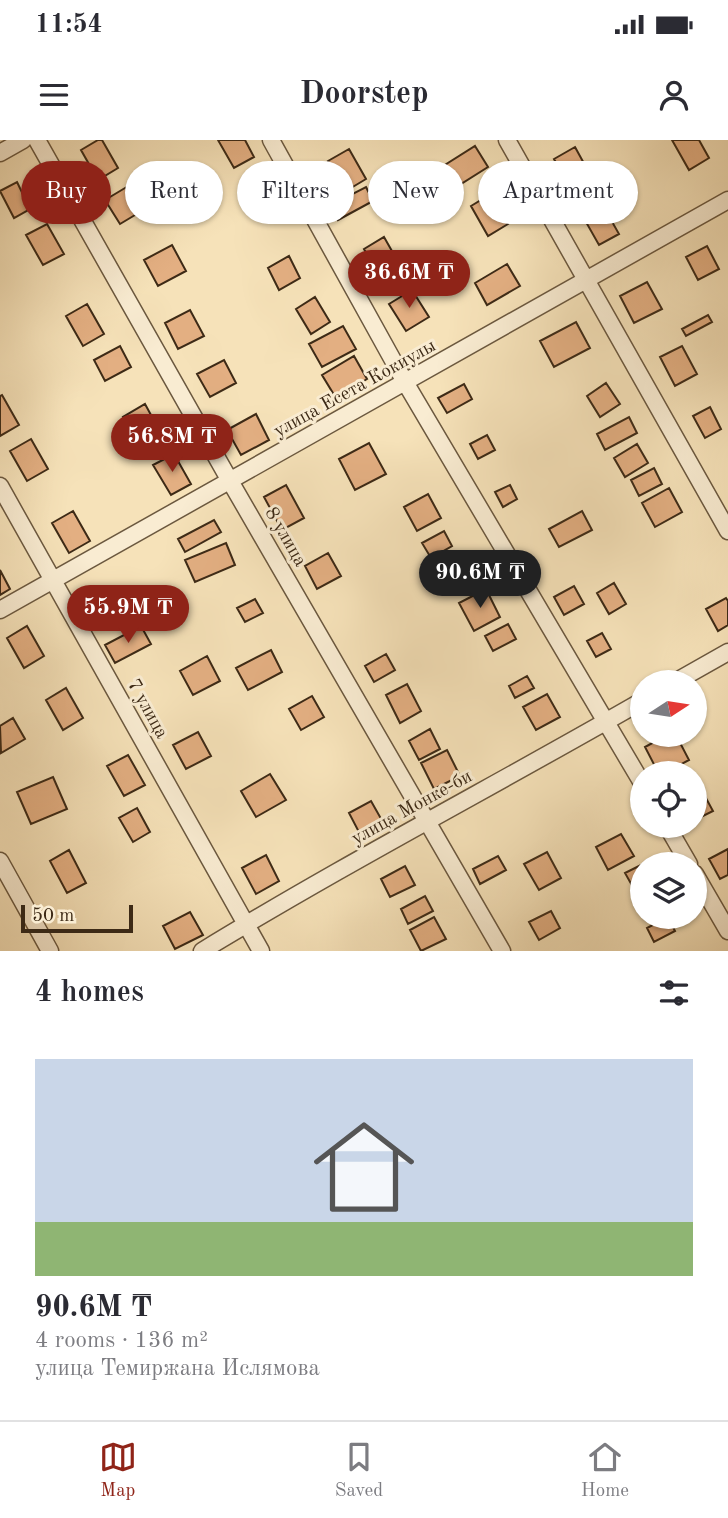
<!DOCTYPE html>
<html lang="en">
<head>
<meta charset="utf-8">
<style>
  :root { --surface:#fff; --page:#f2f2f3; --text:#2b2b33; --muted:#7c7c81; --line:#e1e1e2; --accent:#8f2418 }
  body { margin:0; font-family:"Old Standard TT",serif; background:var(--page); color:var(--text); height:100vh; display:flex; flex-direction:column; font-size:26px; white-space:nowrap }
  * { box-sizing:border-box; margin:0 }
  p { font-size:23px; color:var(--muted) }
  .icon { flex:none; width:38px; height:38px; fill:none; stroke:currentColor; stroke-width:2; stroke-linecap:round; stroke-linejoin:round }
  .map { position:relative; height:811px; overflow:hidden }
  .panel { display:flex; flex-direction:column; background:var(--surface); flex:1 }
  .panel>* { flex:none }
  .hud { position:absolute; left:21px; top:21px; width:686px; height:63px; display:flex; gap:14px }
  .needle { width:46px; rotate:78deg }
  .tools { position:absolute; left:630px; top:530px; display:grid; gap:14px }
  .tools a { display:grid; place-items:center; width:77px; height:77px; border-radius:50%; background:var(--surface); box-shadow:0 2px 5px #0004; font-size:35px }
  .scale { position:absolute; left:21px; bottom:18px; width:112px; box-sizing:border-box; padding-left:7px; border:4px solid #3d2a16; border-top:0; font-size:19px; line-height:24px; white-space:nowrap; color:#3d2a16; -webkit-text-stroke:5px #f9ecd2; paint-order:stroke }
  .price { position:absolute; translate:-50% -60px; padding:0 16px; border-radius:24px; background:var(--accent); color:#fff; font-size:23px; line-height:46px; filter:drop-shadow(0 2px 4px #0008) }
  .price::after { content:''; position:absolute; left:50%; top:42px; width:21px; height:16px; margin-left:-10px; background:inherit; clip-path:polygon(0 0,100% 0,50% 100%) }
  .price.on { background:#222; color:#fff }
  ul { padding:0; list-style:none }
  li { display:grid; align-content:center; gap:14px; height:371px; padding:0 35px }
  li span { display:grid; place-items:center; height:217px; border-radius:0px; color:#555 }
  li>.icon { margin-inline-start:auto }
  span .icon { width:126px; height:126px; fill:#fffc; stroke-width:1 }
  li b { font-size:30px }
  h2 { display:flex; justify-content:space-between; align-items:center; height:84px; padding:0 35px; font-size:30px }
  .pill { padding:0 24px; border-radius:32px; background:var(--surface); box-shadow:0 2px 5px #0004; font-size:24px; line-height:63px }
  .pill.on { background:var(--accent); color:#fff }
  .status { display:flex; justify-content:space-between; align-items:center; height:49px; padding:0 35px; background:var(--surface); direction:ltr }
  .status svg { height:19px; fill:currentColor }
  header { display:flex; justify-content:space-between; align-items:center; height:91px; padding:0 35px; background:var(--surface); font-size:32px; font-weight:700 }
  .dock { display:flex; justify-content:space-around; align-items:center; height:98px; border-top:2px solid var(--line); background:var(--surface); font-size:19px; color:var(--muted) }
  .dock a { display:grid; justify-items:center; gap:4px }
  .dock .on { color:var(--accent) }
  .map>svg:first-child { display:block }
  .building { fill:#e3af82; stroke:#3d2a16; stroke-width:2 }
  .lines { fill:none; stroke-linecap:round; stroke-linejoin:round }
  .minor-casing { stroke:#6b583f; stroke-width:19 }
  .minor { stroke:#f9ecd2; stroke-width:16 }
  .labels { text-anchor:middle; stroke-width:6; stroke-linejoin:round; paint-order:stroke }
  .street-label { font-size:19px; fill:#3d2a16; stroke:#f9ecd2 }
</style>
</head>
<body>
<div class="status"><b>11:54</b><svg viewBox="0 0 49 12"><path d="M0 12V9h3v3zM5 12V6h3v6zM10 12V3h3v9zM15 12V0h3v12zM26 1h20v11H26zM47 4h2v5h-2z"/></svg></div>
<header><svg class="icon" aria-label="menu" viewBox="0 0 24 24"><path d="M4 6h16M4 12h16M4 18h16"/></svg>Doorstep<svg class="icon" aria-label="person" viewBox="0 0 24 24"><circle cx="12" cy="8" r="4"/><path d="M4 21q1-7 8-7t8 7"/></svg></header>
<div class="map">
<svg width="728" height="811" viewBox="0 0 728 811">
  <rect width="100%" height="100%" fill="#f6e2b9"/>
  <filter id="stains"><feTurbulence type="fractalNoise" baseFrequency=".00286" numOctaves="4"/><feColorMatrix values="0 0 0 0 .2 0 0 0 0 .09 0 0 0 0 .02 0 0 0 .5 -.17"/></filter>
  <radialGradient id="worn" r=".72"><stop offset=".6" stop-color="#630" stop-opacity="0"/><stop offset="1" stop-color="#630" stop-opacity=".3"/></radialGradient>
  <path class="building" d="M98,0H102L118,28L98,40L81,10Z
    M218,0H245L254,17L234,28Z
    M672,0H699L709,18L689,30Z
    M475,6L488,27L453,49L440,28Z
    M575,7L592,38L571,49L554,19Z
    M349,9L366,39L346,51L328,21Z
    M17,42L30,69L14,78L0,51Z
    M130,45L145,69L120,84L105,60Z
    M366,47L373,61L338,80L331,65Z
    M491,54L508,84L488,96L471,66Z
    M602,64L619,94L599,105L582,75Z
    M47,84L64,114L43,125L26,95Z
    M384,97L401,127L381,139L364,109Z
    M172,105L186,131L158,146L144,120Z
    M707,106L719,129L698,140L686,117Z
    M289,116L300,138L279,150L268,128Z
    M507,124L520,146L487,165L475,143Z
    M647,142L662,169L634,183L620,156Z
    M412,150L429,177L406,191L389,164Z
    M315,157L330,182L311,194L296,169Z
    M87,164L104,194L83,206L66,176Z
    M190,170L204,196L178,209L165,183Z
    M708,175L712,182L686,196L682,189Z
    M576,182L590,208L554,227L540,201Z
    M343,186L356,209L322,227L309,204Z
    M120,206L131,227L105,241L94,220Z
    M682,206L697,234L675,246L660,217Z
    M354,216L367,239L336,258L322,235Z
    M224,220L236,243L210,257L197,234Z
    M606,243L620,264L600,277L587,256Z
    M464,244L472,259L447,273L438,258Z
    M2,255L19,285L0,296V256Z
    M145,264L157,286L134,298L123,277Z
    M710,267L721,289L705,298L693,276Z
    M256,274L269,300L241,315L227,290Z
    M629,277L637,293L605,310L597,294Z
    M487,295L495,310L478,319L470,304Z
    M31,299L48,329L27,341L10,311Z
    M369,303L386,334L355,350L339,319Z
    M637,304L648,323L625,337L614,318Z
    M174,314L191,344L171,355L153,325Z
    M654,328L662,344L639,356L631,340Z
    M286,345L304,378L282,390L264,357Z
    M510,345L517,359L503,367L495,352Z
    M669,348L682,372L655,387L642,363Z
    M428,354L441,378L417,391L404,367Z
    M73,371L90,401L69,413L52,383Z
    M582,371L592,390L559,407L549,389Z
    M214,380L221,392L185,412L178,399Z
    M444,391L452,406L431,418L422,403Z
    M226,403L235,425L195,442L185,420Z
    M328,413L341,436L317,449L305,426Z
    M0,430L10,449L0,455Z
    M614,443L626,464L609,474L597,453Z
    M574,446L584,464L564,475L554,457Z
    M102,448L110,463L93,472L86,457Z
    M486,449L500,477L474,491L459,463Z
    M726,458L728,461V485L718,491L706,469Z
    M255,459L263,473L245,482L237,468Z
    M508,484L516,499L493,511L485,496Z
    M27,486L44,516L24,528L7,498Z
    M141,486L151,504L115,523L105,505Z
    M602,493L611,509L596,517L587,501Z
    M271,510L282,532L248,550L236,528Z
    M386,514L395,530L374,542L365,526Z
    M207,516L220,541L193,555L180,531Z
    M527,536L534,548L515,558L509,546Z
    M407,544L421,571L400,583L386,555Z
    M66,548L83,578L63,590L46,560Z
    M547,554L560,577L536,590L523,567Z
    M312,556L324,577L301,590L289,569Z
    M13,578L25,599L1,613L0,586Z
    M430,589L440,609L419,620L409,601Z
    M198,592L211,616L186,629L173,605Z
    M667,595H676L689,620L663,634H659L645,607Z
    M447,610L460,636L434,649L421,623Z
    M128,615L145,645L124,656L107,626Z
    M270,634L286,660L256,677L241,651Z
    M53,637L67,669L31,684L17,652Z
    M701,649L713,671L695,680V652Z
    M371,661L384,684L361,696L349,673Z
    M137,668L150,692L133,702L119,678Z
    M621,694L634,716L608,730L596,707Z
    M728,709V735L720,739L709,719Z
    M69,710L86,743L67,753L50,721Z
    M547,712L561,738L539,750L524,724Z
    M266,715L279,741L256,754L242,728Z
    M498,716L506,730L480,744L473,729Z
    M645,723L646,724H642V745L634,749L625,733Z
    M405,726L415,745L390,757L381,739Z
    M425,756L433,771L408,784L401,769Z
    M551,771L560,788L539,800L529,782Z
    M190,772L203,795L175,809L163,786Z
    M434,777L446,799L421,811L410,790Z
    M668,777L675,791L654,802L647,788Z"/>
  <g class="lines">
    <g class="minor-casing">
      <path id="minor" d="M37,0L230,341L502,811
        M271,0L405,242L642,643
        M507,0L728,391
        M0,13L23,0
        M0,346L261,811
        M0,470L728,60
        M675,542L728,512
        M667,686L689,724
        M0,721L50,811
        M695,734L728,791
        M202,811C346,723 496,645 642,561"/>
    </g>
    <use href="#minor" class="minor"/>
  </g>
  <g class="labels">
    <g class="street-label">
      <text transform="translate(354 247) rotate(-29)" y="7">улица Есета Кокиулы</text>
      <text transform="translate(287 396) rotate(60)" y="7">8 улица</text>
      <text transform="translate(149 568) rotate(61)" y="7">7 улица</text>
      <text transform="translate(411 666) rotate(-29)" y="7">улица Монке-би</text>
    </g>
  </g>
  <rect width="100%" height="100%" filter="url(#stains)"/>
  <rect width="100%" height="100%" fill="url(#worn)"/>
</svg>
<div class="tools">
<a><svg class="needle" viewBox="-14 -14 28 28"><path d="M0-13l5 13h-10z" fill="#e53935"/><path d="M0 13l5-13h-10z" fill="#7c7c81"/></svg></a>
<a><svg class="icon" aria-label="locate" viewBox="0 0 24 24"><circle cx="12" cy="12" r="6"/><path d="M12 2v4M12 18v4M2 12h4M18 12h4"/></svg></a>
<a><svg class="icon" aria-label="layers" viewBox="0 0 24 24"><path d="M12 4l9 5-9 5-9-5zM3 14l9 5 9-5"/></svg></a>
</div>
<div class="scale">50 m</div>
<b class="price" style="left:409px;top:170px">36.6M ₸</b>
<b class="price" style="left:172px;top:334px">56.8M ₸</b>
<b class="price on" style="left:480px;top:470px">90.6M ₸</b>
<b class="price" style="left:128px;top:505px">55.9M ₸</b>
<div class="hud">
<a class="pill on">Buy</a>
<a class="pill">Rent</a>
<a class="pill">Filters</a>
<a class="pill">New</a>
<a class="pill">Apartment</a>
</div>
</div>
<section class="panel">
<h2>4 homes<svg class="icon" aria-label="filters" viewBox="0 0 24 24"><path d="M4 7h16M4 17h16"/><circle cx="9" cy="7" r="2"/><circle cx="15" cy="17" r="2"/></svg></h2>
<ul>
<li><span style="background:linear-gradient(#c9d6e8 75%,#8fb573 0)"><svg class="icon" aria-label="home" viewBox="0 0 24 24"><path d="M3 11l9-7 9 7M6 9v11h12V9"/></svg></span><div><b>90.6M ₸</b><p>4 rooms · 136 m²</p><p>улица Темиржана Ислямова</p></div></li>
</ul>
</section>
<nav class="dock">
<a class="on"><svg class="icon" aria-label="map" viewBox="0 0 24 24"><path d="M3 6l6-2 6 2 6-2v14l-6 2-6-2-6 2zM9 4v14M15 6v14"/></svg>Map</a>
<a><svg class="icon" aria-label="saved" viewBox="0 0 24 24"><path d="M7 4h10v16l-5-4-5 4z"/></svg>Saved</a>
<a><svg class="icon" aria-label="home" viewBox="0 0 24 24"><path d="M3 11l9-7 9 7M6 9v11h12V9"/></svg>Home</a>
</nav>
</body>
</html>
